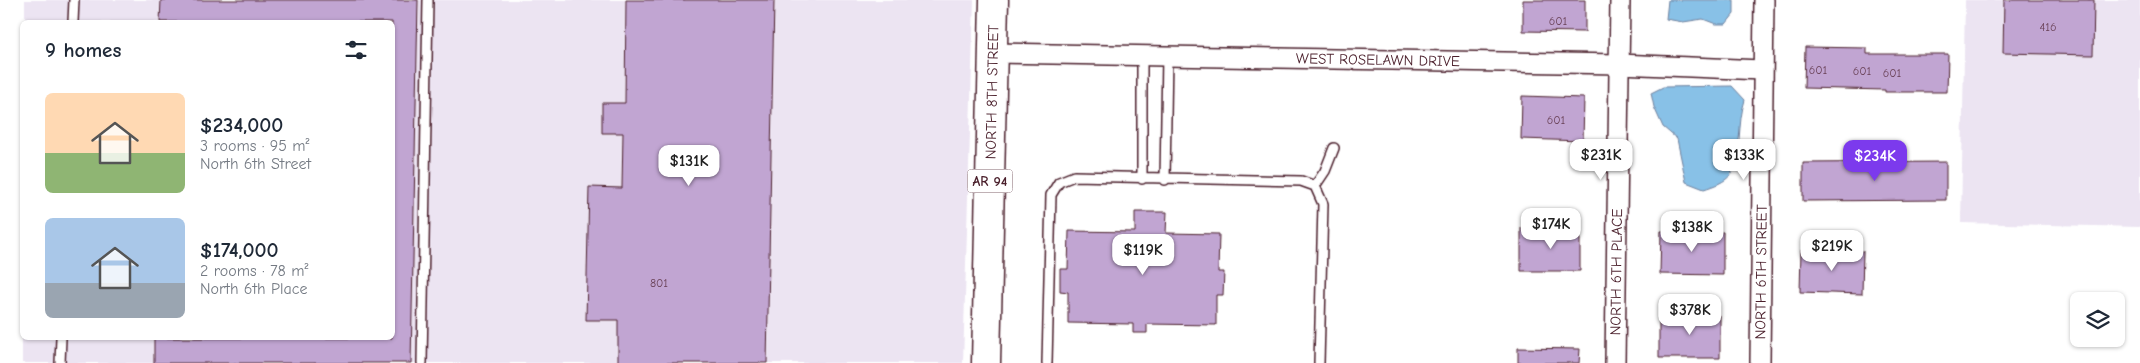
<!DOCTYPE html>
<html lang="en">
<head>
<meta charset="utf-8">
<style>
  :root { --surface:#fff; --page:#f2f2f3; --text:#1f2937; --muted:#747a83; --accent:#7c3aed }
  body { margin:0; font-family:"Comic Neue",sans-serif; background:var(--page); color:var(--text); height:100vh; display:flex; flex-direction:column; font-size:19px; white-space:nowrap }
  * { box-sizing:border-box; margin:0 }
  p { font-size:16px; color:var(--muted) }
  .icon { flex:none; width:28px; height:28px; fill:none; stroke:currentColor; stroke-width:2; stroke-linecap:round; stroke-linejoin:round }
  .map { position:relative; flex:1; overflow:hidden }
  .sheet { position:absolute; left:20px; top:20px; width:375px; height:320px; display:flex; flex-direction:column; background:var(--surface); border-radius:8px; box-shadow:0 1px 4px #0004 }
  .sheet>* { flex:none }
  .buttons { position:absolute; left:2070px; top:292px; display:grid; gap:10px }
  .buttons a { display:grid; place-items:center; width:55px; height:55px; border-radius:8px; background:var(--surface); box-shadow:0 1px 4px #0004; font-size:25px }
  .price { position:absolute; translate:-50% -42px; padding:0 11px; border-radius:10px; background:#fff; color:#222; font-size:16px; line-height:32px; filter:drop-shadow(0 1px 2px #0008) }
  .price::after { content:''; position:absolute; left:50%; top:30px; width:15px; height:11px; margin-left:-8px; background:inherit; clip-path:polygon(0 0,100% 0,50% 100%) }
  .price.current { background:var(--accent); color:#fff }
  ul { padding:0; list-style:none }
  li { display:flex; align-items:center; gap:15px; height:125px; padding:0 25px }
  li span { display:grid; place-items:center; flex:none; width:140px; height:100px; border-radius:8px; color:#555 }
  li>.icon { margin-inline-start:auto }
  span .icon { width:60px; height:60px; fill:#fffc; stroke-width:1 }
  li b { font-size:21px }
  h2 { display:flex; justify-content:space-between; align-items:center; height:60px; padding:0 25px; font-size:21px }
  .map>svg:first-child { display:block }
  .built { fill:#ece4f2 }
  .water { fill:#88c1e7; stroke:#6f809c }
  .building { fill:#c1a5d2; stroke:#4a1f2b }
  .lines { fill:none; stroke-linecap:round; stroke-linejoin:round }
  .service-casing { stroke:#4a1f2b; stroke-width:12 }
  .minor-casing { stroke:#4a1f2b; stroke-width:22 }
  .primary-casing { stroke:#4a1f2b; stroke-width:31 }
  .service { stroke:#fff; stroke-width:9 }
  .minor { stroke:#fff; stroke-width:19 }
  .primary { stroke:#fff; stroke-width:28 }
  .labels { text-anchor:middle; stroke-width:5; stroke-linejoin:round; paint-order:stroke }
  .number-label { font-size:12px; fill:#684055 }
  .shield { fill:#fff; stroke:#80626b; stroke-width:1 }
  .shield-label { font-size:14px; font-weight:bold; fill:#4a1f2b }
  .street-label { font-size:15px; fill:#4a1f2b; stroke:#fff }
</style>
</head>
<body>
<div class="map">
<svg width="2140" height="363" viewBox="0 0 2140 363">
  <rect width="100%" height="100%" fill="#fff"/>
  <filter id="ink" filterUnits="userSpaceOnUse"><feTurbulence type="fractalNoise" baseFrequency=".02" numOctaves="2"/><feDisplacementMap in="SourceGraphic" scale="10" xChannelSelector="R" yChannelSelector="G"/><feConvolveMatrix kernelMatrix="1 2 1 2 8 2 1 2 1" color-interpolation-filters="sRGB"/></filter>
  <g filter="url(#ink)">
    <path class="built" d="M25,0H974L963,363H22V298V338H392V22H25Z
      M1965,0H2140V227L1961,223Z"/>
    <path class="water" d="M1668,0H1734V14L1726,24H1716L1703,19L1683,22L1666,19Z
      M1732,86L1745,100C1737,123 1742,154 1731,174C1726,182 1713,186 1704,189L1686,182L1677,139L1663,127L1654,107L1651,93L1663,87Z"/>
    <path class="building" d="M161,0H418L411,363H154V338H392V22H160Z
      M626,0H774L767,363H618V320H586L589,187L622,188L623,133H602V103H625Z
      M1523,0H1585V32L1523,31Z
      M2004,0H2094L2093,55L2003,53Z
      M1805,47L1867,48V54H1948L1947,92H1885V90L1804,88Z
      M1522,96L1584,98L1583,141L1521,139Z
      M1946,162V200L1803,201V163Z
      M1135,212H1167L1166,233L1219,234L1218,272H1224L1223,295H1216V325L1147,324V333H1133V324L1068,323V292L1060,291V269H1068L1069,231L1135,232Z
      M1521,228H1580V271H1521Z
      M1661,231L1723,232V275L1660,274Z
      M1801,250L1863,251L1862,294L1800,292Z
      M1659,315H1720V358H1659Z
      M1518,348L1580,349L1579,363H1518Z"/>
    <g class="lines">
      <g class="service-casing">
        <path id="service" d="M73,22L74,0
          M1142,179V55
          M1165,180L1167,55
          M1315,186L1325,171L1334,148
          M60,363L61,338
          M422,363L428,0
          M1047,363L1051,195L1059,182L1074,176L1301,181L1315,186L1323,204L1319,363"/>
      </g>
      <g class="minor-casing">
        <g id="minor">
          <path id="s1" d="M993,53L1619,64L1762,70"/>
          <path id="s2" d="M1615,363L1620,0"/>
          <path id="s3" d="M1760,363L1764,0"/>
        </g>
      </g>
      <g class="primary-casing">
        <g id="primary">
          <path id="s4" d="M986,363L994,0"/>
        </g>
      </g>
      <use href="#service" class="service"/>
      <use href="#minor" class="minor"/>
      <use href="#primary" class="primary"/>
    </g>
  </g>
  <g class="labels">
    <g class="number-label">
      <text x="1558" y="25">601</text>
      <text x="2048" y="31">416</text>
      <text x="1818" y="74">601</text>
      <text x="1862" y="75">601</text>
      <text x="1892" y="77">601</text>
      <text x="1556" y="124">601</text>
      <text x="659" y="287">801</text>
    </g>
    <rect class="shield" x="967.5" y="169.5" width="45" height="23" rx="4"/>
    <g class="shield-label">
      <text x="990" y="186">AR 94</text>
    </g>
    <g class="street-label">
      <text dy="5" stroke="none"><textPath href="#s1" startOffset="385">WEST ROSELAWN DRIVE</textPath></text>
      <text dy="5" stroke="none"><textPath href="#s4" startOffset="271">NORTH 8TH STREET</textPath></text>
      <text dy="5" stroke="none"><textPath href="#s2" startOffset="91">NORTH 6TH PLACE</textPath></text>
      <text dy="5" stroke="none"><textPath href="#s3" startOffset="91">NORTH 6TH STREET</textPath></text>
    </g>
  </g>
</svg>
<div class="buttons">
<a><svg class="icon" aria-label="layers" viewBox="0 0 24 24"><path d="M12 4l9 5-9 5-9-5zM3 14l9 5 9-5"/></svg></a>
</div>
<b class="price" style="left:1601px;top:181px">$231K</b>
<b class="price" style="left:1744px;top:181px">$133K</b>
<b class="price current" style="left:1875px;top:182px">$234K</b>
<b class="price" style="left:689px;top:187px">$131K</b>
<b class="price" style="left:1551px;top:250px">$174K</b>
<b class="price" style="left:1692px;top:253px">$138K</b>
<b class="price" style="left:1832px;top:272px">$219K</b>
<b class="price" style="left:1143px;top:276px">$119K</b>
<b class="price" style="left:1690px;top:336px">$378K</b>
<section class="sheet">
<h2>9 homes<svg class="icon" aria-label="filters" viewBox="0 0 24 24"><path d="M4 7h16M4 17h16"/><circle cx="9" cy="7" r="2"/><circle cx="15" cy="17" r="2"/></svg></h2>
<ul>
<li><span style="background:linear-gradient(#ffd9b3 60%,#8fb573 0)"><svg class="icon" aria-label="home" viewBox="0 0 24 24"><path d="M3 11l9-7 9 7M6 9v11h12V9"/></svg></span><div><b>$234,000</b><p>3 rooms · 95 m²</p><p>North 6th Street</p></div></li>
<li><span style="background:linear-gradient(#a9c7e8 65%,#9aa5b1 0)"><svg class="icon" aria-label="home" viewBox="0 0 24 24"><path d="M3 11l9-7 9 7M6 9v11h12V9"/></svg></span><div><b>$174,000</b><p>2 rooms · 78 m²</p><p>North 6th Place</p></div></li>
</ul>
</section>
</div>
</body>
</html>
